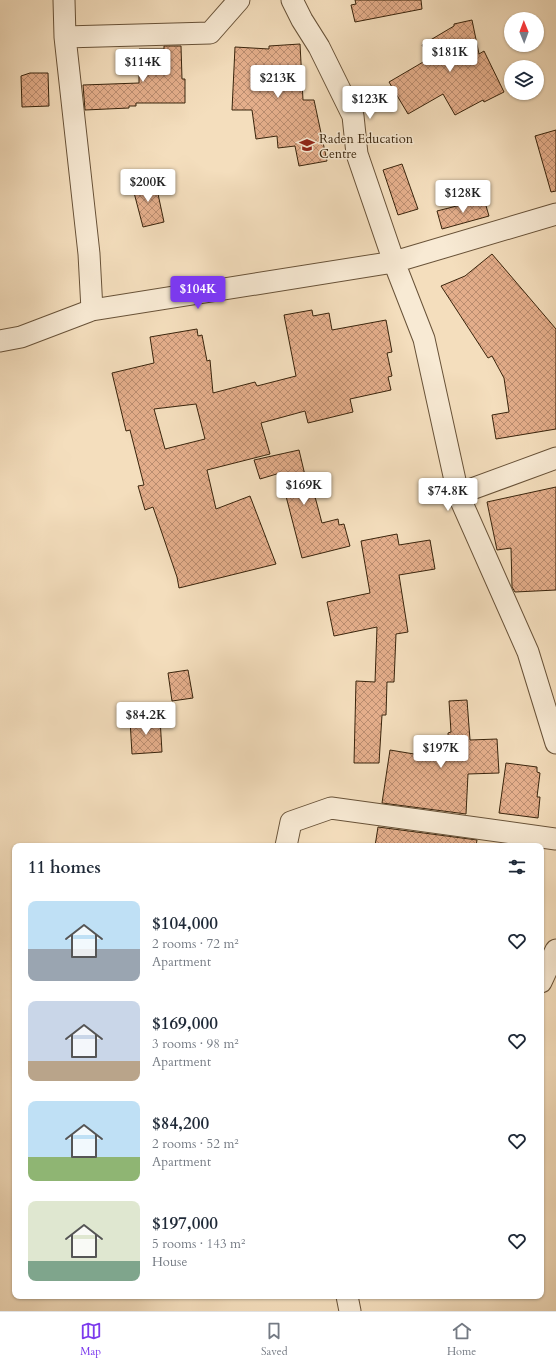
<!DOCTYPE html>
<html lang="en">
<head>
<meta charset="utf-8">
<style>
  :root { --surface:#fff; --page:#f2f2f3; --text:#1f2937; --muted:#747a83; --line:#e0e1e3; --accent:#7c3aed }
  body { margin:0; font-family:Cardo,serif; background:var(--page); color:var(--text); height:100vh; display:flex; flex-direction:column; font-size:15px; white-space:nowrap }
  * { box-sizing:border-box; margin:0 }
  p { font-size:13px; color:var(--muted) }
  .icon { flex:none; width:22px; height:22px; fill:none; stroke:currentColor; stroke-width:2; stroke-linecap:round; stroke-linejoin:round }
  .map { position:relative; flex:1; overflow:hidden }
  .details { position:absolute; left:12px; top:843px; width:532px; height:456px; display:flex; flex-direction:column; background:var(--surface); border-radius:8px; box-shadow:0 1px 3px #0004 }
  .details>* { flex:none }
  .needle { width:26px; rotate:359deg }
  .controls { position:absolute; left:504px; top:12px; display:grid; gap:8px }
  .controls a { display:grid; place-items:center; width:40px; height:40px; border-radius:50%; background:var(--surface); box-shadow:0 1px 3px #0004; font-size:20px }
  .price { position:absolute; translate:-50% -34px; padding:0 9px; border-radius:4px; background:#fff; color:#222; font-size:13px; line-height:26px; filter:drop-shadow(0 1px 2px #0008) }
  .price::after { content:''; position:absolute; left:50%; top:24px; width:12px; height:9px; margin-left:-6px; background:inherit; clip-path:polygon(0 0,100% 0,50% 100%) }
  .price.on { background:var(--accent); color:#fff }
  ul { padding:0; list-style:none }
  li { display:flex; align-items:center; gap:12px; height:100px; padding:0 16px }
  li span { display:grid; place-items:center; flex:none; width:112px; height:80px; border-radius:8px; color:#555 }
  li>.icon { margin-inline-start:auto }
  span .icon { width:48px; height:48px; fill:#fffc; stroke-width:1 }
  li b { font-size:17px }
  h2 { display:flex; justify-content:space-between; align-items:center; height:48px; padding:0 16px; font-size:17px }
  .menu { display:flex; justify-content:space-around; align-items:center; height:56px; border-top:1px solid var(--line); background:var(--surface); font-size:11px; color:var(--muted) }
  .menu a { display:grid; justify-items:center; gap:2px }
  .menu .on { color:var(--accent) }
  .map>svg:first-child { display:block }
  .building { fill:url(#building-cross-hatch); stroke:#39240c; fill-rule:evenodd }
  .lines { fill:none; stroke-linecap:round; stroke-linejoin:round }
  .minor-casing { stroke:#685238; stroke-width:23 }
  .minor { stroke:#f8ead4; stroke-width:21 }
  .labels { text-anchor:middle; stroke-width:3; stroke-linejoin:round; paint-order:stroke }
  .poi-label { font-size:13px; fill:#39240c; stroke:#f8ead4; text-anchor:start }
</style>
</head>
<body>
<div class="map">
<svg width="556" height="1311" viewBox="0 0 556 1311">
  <defs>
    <pattern id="building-cross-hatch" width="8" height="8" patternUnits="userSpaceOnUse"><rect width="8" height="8" fill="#e4ae8b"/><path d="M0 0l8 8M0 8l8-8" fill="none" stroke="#ba8d70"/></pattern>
  </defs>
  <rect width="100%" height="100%" fill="#f4debd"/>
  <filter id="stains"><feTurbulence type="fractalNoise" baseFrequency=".005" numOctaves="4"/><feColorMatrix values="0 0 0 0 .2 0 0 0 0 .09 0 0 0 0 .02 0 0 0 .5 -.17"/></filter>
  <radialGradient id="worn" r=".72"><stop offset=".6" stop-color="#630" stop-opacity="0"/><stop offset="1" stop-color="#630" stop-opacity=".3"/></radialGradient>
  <path class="building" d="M355,0H421L422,9L355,22L351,5L356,4Z
    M472,20L479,54L484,51L504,92L484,102L483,100L455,115L443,94L408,114L389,82L430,58L422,45L454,26V24Z
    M300,44L303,100H314L327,161L299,166L295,146L278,148L277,136L256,139L252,110H232L235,47L269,49V46Z
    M164,46H181L182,79H185V103H136V106H129V108L85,110L83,85L139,83V49H164Z
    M30,73H48L49,106L22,107L21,76Z
    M556,130V191L551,192L535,136Z
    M402,164L418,209L398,215L383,170Z
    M155,180L164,222L143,227L132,185Z
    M484,199L489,216L442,229L437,211Z
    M492,254L556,329V429L496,439L492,415L509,412L504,378L492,356L488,358L441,286L465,276Z
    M312,310L313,316L329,313L332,330L386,320L392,352L387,353L392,376L388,377L391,390L350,399L353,412L308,423L305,411L261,423L270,454L207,470L216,509L250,496L276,564L179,588L177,577L153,507L145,510L138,486L144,485L130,430L126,431L112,373L154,363L150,337L197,329L198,336L202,335L207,361L210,360L213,393L255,382L257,386L296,376L284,315ZM196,404L205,439L165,449L154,409Z
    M299,450L308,488L309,487L311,494L314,493L322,523L338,519L339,525L344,524L350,546L302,558L280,473L260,479L254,460Z
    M556,487V590L515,592L512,587L511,548L497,550L487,502Z
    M397,534L399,545L430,540L435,569L399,575L408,632L396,634L394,682H387L386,715H382L379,763H354L356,681L375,682L377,627L334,636L327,602L370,593L361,541Z
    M188,670L193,698L172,701L168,673Z
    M467,700L470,740L497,739L499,773L468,774L466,814L382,803L390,750L414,754L415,752L449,756L448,733L451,732L449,701Z
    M160,718L162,752L132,754L130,720Z
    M506,763L537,767V772L540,773L537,797H540L538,818L499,813Z
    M378,827L477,840L476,846H375Z"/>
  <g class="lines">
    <g class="minor-casing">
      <path id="minor" d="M64,0L65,37L89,254L92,310
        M292,0L302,20L319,47L353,116L357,154L394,262L424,339L458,494L528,652L556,743
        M65,37L210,33L239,0
        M0,341L21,337L92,310L394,262L556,214
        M458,494L556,458
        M286,846L291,822L331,808L556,839
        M541,982L556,950
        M347,1296L350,1311"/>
    </g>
    <use href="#minor" class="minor"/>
  </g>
  <defs>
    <g id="school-bare" transform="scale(1.2)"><path d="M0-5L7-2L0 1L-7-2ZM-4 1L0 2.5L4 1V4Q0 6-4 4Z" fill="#8f2418" stroke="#f8ead4" stroke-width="2.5" paint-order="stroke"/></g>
  </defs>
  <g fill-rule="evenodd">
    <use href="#school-bare" x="307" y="145"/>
  </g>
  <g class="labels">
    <g class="poi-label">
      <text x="319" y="143">Raden Education<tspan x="319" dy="15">Centre</tspan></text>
    </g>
  </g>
  <rect width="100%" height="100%" filter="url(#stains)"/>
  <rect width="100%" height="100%" fill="url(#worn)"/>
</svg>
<div class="controls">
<a><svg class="needle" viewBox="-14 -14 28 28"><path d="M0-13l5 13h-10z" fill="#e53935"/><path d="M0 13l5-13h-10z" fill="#747a83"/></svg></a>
<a><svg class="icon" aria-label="layers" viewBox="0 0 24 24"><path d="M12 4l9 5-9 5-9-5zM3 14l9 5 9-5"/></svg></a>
</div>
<b class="price" style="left:450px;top:73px">$181K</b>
<b class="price" style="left:143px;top:83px">$114K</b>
<b class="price" style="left:278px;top:99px">$213K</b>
<b class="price" style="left:370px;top:120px">$123K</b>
<b class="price" style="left:148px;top:203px">$200K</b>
<b class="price" style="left:463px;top:214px">$128K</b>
<b class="price on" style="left:198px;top:310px">$104K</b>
<b class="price" style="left:304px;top:506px">$169K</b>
<b class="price" style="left:448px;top:512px">$74.8K</b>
<b class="price" style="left:146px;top:736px">$84.2K</b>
<b class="price" style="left:441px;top:769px">$197K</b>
<section class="details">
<h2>11 homes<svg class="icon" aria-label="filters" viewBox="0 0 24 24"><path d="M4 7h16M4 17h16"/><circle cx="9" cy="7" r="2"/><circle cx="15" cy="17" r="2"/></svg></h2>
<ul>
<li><span style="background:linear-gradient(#bfe0f5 60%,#9aa5b1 0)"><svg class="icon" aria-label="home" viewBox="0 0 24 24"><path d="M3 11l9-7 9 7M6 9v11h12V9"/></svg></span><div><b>$104,000</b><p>2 rooms · 72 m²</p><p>Apartment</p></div><svg class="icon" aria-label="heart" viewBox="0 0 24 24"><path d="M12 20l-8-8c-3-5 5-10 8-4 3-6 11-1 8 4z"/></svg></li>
<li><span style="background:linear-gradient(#c9d6e8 75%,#b9a48a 0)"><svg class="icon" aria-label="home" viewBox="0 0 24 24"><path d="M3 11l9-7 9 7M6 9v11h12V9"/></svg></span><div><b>$169,000</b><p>3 rooms · 98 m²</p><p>Apartment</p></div><svg class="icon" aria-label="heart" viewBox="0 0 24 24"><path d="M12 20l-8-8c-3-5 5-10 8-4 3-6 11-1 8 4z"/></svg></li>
<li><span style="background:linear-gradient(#bfe0f5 70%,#8fb573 0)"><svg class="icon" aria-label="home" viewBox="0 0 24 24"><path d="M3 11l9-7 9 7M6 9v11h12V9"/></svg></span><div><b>$84,200</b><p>2 rooms · 52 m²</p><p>Apartment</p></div><svg class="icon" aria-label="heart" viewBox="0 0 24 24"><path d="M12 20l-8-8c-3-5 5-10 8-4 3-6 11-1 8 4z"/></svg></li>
<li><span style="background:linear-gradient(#dfe7d0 75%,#7fa58c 0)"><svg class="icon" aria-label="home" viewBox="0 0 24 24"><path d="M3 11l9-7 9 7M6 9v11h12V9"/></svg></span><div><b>$197,000</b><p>5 rooms · 143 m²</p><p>House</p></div><svg class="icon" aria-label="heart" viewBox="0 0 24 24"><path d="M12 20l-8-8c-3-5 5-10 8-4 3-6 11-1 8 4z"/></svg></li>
</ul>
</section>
</div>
<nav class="menu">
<a class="on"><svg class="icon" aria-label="map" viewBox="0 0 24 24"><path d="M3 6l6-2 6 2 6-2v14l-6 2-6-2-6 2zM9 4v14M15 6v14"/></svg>Map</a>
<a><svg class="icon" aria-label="saved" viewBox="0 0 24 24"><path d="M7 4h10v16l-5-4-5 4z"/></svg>Saved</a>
<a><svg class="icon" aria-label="home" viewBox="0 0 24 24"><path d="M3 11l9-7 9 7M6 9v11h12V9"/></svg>Home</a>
</nav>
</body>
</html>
